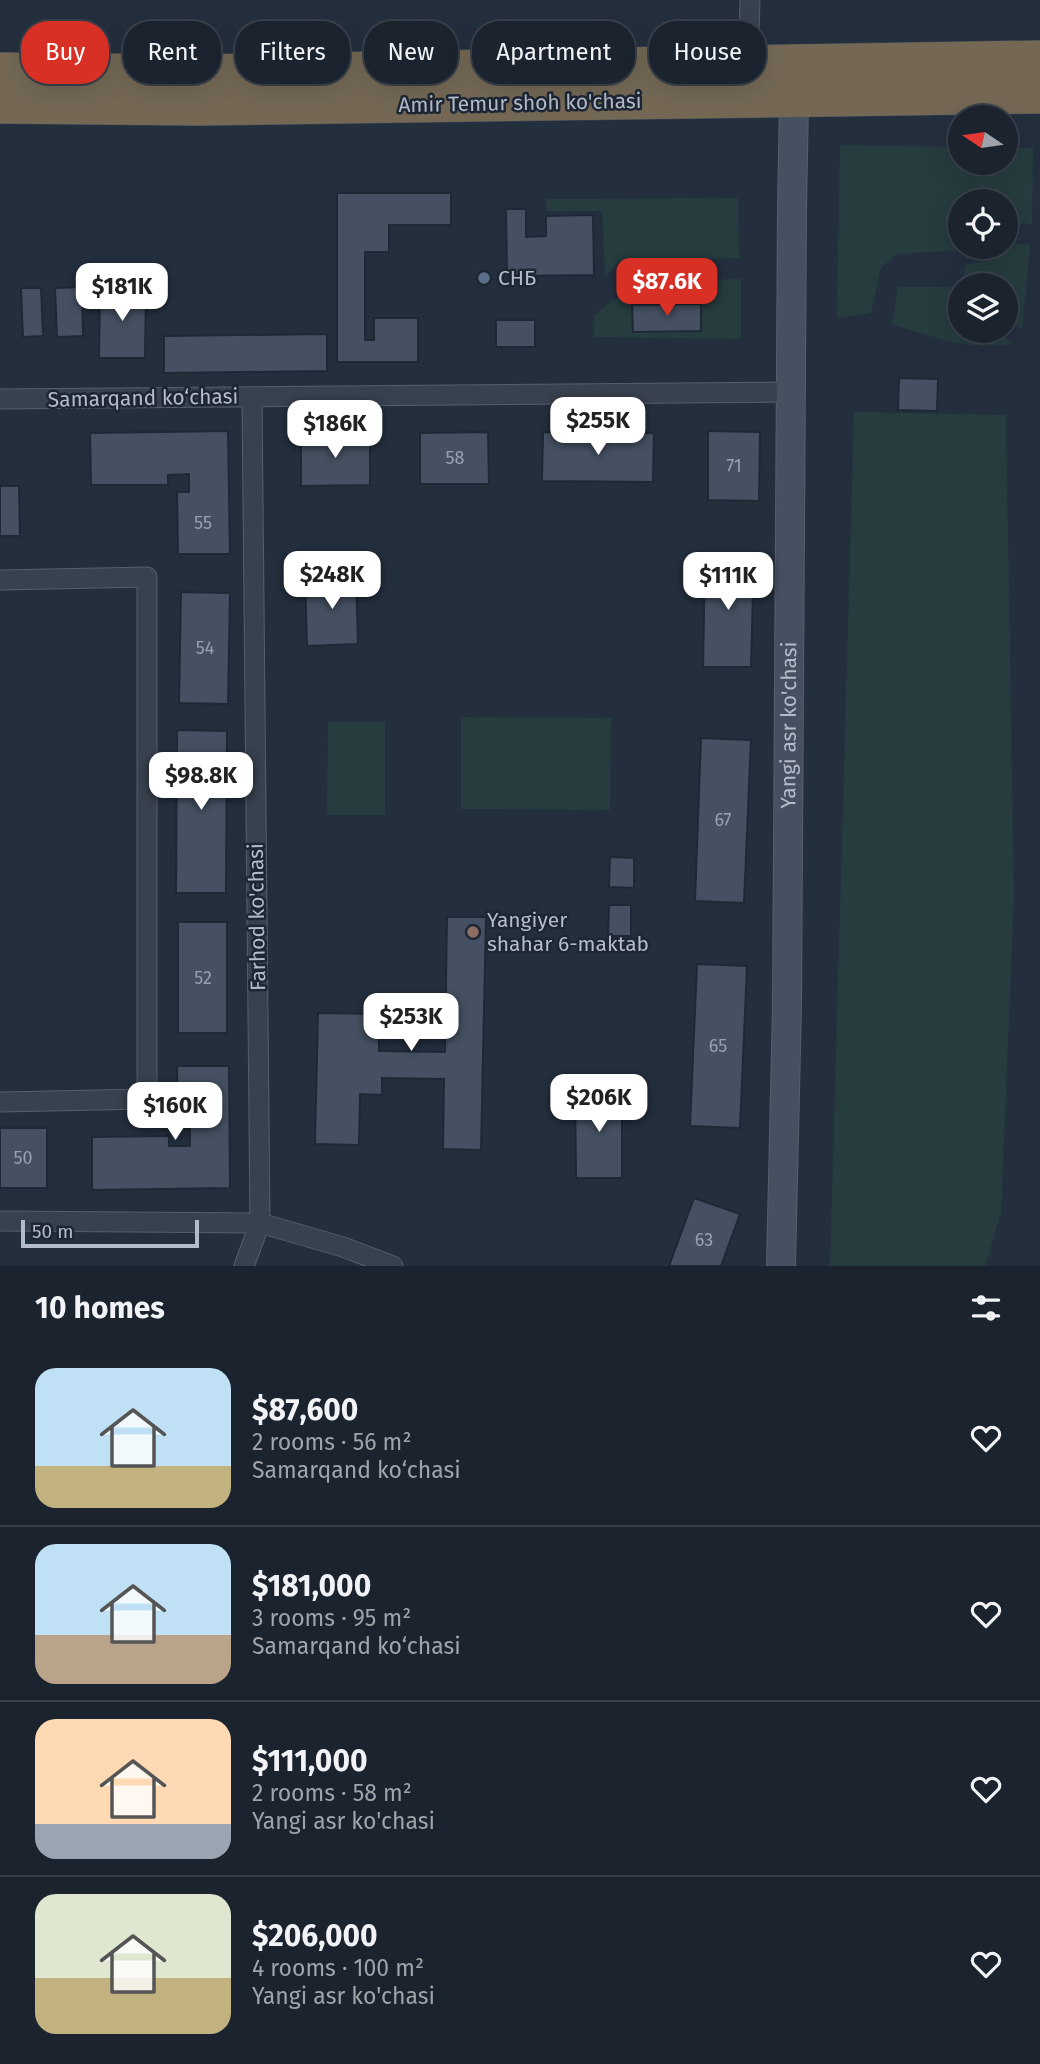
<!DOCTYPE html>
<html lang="en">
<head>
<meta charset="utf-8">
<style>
  :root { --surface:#1b232e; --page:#242b36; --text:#f1f3f6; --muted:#a0a4aa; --line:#39404a; --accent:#d93025 }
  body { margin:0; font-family:"Fira Sans",sans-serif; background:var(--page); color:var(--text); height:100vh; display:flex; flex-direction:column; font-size:26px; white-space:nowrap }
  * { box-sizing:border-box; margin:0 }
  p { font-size:23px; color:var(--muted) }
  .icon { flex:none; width:38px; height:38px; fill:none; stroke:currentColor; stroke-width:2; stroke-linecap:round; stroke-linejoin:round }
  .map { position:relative; height:1266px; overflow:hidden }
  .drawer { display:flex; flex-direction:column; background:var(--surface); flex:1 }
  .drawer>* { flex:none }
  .top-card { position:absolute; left:21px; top:21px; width:999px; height:63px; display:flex; gap:14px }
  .needle { width:46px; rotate:283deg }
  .tools { position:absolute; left:948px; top:105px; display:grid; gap:14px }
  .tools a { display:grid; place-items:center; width:70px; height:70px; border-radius:50%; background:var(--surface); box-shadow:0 7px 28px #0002,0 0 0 2px var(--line); font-size:35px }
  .scale { position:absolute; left:21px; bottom:18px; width:178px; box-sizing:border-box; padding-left:7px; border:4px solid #b4bcc9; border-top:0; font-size:19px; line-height:24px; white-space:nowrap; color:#b4bcc9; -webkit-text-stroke:5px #1d2633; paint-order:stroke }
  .price { position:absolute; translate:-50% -60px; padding:0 16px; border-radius:14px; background:#fff; color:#222; font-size:23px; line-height:46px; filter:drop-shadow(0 2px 4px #0008) }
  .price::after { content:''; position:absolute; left:50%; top:42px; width:21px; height:16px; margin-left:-10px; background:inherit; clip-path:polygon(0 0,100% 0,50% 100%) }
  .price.current { background:var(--accent); color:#fff }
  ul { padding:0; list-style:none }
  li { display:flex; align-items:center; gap:21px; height:175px; padding:0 35px }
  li+li { border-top:2px solid var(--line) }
  li span { display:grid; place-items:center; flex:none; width:196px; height:140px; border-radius:21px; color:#555 }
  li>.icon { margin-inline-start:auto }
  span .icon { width:84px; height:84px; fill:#fffc; stroke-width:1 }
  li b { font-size:30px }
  h2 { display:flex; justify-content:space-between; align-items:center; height:84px; padding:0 35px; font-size:30px }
  .tag { padding:0 24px; border-radius:28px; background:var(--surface); box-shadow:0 7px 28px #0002,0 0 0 2px var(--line); font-size:24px; line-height:63px }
  .tag.current { background:var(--accent); color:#fff }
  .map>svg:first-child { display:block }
  .grass { fill:#263c3f }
  .building { fill:#455162; stroke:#1f2835; stroke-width:2 }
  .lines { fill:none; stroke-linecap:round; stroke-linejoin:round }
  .street-casing { stroke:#565f6c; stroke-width:21 }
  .secondary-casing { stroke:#565f6c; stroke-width:30 }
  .highway-casing { stroke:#434c59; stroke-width:38 }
  .street { stroke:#38414e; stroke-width:19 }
  .secondary { stroke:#465061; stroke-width:28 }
  .highway { stroke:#746855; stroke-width:37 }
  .service-dot { fill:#5c6f8a; stroke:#1d2633; stroke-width:2.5 }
  .education-dot { fill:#8d6e63; stroke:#1d2633; stroke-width:2.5 }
  .labels { text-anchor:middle; stroke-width:5; stroke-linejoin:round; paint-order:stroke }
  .number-label { font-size:18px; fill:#98a1af }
  .street-label { font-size:21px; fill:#b4bcc9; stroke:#1d2633 }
  .poi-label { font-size:21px; fill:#b4bcc9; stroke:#1d2633; text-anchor:start }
</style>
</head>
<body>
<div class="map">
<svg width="1040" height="1266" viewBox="0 0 1040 1266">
  <rect width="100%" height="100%" fill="#242f3e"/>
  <path class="grass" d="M840,145L961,147V163H1006V148H1033L1032,224L1011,223L1006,228V201H961V247H971L963,250L897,254L881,268L871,313L837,318Z
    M738,198L739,258L619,261L605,277L602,211H547L546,199Z
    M1015,243L1030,245L1022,329L1006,318V285H963L965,265L991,260Z
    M741,279V339L594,337L593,316L636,282Z
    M898,287H950L961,299V331H998L1012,344C968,351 934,337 892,324Z
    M854,412L1006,415L1014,896L1001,1213L985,1266H830Z
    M461,717L611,718L610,810L461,809Z
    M328,722H385V815H327Z"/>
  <path class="building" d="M337,193H451V225H389V252H365V340H374V318H418V362H337Z
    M506,209H526V237L546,236V216L593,215L594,275L507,276Z
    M82,287L83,336L57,337L55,288Z
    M100,287H146L145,358H99Z
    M21,288H41L43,336L23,337Z
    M701,304V331L633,332L632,305Z
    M496,320H535V347H496Z
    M327,334V371L164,373V336Z
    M899,378L938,379L937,411L898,410Z
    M228,431L230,554H178L177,492H189V474L168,475V485H91L90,433Z
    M708,431L760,432L759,501L708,500Z
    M488,432L489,484H420V433Z
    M543,432L654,433L653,482L542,481Z
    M370,434V485L301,486V435Z
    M0,486H19L20,536H0Z
    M705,556L754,557L751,667H703Z
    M356,575L358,644L307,646L305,577Z
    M181,592L230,593L228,704L179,703Z
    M177,730L227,731L226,893H176Z
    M701,738L751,740L744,903L695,901Z
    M610,857L634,858V888L609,887Z
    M609,905H631V936H608Z
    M447,917H486L481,1150L443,1149L444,1079L382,1078V1095L360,1094L359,1145L315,1144L318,1013L379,1014V1051L445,1052Z
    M178,922H227V1033H178Z
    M697,964L747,966L740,1128L690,1126Z
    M177,1066H229L230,1188L92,1190V1137L169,1136V1146H190V1129H178Z
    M575,1090H622V1178H576Z
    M0,1128H47V1188H0Z
    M694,1198L740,1214L721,1266H669Z"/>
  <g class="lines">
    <g class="street-casing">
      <path id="street" d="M748,65L750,0
        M0,399L791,392
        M0,580L147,577V1099L0,1102
        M0,1221L260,1223L343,1247L393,1266
        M244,1266L260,1223L252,397"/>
    </g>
    <g class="secondary-casing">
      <g id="secondary">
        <path id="s1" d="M781,1266L787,1005L792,209L794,100"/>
      </g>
    </g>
    <g class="highway-casing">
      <path id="highway" d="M0,71L195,73L1040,59
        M0,105L197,107L1040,95"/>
    </g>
    <use href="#street" class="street"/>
    <use href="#secondary" class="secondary"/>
    <use href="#highway" class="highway"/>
  </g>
  <circle class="service-dot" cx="484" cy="278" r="7"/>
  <circle class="education-dot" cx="473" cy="932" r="7"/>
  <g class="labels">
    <g class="number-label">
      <text x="455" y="464">58</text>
      <text x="734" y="472">71</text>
      <text x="203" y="529">55</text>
      <text x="205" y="654">54</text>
      <text x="723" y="826">67</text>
      <text x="203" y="984">52</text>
      <text x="718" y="1052">65</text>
      <text x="23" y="1164">50</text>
      <text x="704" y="1246">63</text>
    </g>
    <g class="street-label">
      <text transform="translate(520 103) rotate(-1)" y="7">Amir Temur shoh ko'chasi</text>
      <text transform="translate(143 398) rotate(-1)" y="7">Samarqand ko‘chasi</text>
      <text dy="7" stroke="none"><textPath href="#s1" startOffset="541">Yangi asr ko'chasi</textPath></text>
      <text transform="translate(257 917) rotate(-91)" y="7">Farhod ko'chasi</text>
    </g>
    <g class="poi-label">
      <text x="498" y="285">СНБ</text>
      <text x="487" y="927">Yangiyer<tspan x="487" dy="24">shahar 6-maktab</tspan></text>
    </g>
  </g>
</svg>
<div class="tools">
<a><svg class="needle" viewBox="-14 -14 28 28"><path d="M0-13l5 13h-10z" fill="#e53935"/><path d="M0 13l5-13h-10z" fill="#a0a4aa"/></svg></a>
<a><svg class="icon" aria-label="locate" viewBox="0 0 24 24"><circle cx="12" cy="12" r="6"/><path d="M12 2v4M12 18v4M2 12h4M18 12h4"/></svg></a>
<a><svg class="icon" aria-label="layers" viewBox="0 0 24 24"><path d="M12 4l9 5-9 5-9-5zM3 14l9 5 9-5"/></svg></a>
</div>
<div class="scale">50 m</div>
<b class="price current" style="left:667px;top:318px">$87.6K</b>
<b class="price" style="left:122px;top:323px">$181K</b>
<b class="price" style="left:598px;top:457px">$255K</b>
<b class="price" style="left:335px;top:460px">$186K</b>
<b class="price" style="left:332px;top:611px">$248K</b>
<b class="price" style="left:728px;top:612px">$111K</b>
<b class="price" style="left:201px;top:812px">$98.8K</b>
<b class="price" style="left:411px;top:1053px">$253K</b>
<b class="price" style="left:599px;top:1134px">$206K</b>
<b class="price" style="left:175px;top:1142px">$160K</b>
<div class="top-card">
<a class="tag current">Buy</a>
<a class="tag">Rent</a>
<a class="tag">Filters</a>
<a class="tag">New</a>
<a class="tag">Apartment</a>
<a class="tag">House</a>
</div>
</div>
<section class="drawer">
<h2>10 homes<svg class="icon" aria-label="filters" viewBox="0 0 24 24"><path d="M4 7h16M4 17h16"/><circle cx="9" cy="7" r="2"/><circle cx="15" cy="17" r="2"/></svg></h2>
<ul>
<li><span style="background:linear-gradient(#bfe0f5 70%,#c2b280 0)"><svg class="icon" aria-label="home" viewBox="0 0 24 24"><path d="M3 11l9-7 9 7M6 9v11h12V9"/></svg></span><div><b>$87,600</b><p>2 rooms · 56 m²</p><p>Samarqand ko‘chasi</p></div><svg class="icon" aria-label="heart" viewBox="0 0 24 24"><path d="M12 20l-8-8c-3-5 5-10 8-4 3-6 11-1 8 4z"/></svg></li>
<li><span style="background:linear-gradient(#bfe0f5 65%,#b9a48a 0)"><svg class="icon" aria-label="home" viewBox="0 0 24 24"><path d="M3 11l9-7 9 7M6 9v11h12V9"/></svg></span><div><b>$181,000</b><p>3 rooms · 95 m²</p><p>Samarqand ko‘chasi</p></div><svg class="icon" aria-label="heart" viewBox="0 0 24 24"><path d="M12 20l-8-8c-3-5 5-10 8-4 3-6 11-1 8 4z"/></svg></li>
<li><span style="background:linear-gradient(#ffd9b3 75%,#9aa5b1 0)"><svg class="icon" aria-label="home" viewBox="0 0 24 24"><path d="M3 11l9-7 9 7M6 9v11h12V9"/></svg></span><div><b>$111,000</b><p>2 rooms · 58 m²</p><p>Yangi asr ko'chasi</p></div><svg class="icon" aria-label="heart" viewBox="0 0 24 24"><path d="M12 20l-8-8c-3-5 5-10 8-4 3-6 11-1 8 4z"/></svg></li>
<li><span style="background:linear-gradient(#dfe7d0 60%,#c2b280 0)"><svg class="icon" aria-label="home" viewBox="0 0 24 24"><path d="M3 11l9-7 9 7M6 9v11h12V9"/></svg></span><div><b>$206,000</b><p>4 rooms · 100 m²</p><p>Yangi asr ko'chasi</p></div><svg class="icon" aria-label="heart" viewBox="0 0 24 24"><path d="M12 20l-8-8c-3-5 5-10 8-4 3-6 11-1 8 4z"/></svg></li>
</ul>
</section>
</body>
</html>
